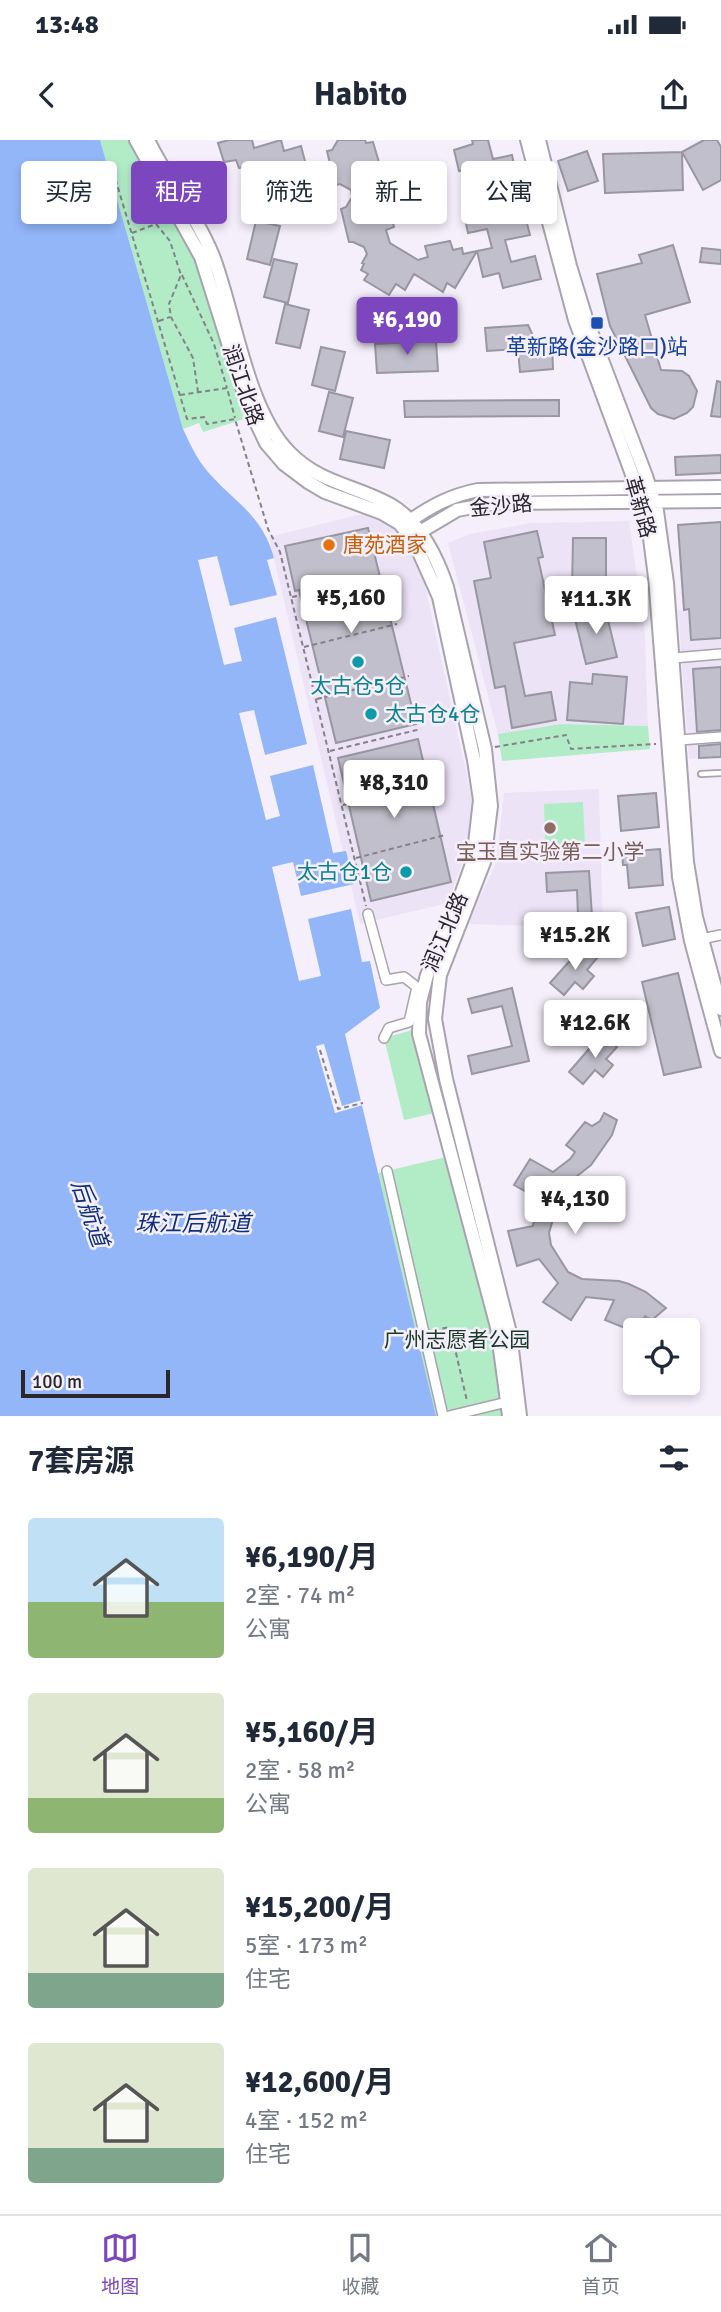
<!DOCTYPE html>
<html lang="zh">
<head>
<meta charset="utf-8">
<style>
  :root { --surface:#fff; --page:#f2f2f3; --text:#1f2937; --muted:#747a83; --line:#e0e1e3; --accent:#7c47be }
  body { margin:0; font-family:Signika,"Noto Sans SC",sans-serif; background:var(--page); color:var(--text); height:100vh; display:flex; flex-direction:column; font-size:26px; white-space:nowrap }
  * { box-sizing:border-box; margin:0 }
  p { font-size:23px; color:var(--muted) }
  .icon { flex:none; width:38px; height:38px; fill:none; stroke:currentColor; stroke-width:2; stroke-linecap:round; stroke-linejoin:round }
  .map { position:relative; height:1276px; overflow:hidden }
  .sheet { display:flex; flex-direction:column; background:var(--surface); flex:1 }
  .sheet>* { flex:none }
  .guide { position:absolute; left:21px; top:21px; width:679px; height:63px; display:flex; gap:14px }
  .controls { position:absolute; left:623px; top:1178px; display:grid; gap:14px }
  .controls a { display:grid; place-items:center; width:77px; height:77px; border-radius:7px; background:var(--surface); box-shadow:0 4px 10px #0003; font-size:35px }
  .scale { position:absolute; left:21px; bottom:18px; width:149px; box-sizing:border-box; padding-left:7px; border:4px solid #29272b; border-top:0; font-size:19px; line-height:24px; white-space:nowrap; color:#29272b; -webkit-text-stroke:5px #f5effb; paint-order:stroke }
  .price { position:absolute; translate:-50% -60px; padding:0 16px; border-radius:7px; background:#fff; color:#222; font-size:23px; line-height:46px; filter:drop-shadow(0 2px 4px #0008) }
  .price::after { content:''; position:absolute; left:50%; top:42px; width:21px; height:16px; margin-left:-10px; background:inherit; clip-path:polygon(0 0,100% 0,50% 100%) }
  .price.selected { background:var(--accent); color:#fff }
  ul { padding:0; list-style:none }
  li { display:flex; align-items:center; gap:21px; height:175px; padding:0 28px }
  li span { display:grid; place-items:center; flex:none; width:196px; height:140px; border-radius:7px; color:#555 }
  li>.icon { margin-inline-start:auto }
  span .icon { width:84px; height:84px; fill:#fffc; stroke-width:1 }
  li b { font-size:30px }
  h2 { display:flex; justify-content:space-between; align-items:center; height:84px; padding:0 28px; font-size:30px }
  .tag { padding:0 24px; border-radius:7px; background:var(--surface); box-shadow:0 4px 10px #0003; font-size:24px; line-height:63px }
  .tag.selected { background:var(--accent); color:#fff }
  .status { display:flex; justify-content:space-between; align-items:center; height:49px; padding:0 35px; background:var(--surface); direction:ltr }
  .status svg { height:19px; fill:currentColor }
  header { display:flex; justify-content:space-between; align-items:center; height:91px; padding:0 28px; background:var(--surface); font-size:32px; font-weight:700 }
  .dock { display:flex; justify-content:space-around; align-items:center; height:98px; border-top:2px solid var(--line); background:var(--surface); font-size:19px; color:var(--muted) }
  .dock a { display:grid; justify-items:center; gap:4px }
  .dock .selected { color:var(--accent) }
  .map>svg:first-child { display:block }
  .built { fill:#ede3f6 }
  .green { fill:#b1ecc7 }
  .water { fill:#93b6f9 }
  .pier { fill:#f5effb }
  .building { fill:#c0bfcb; stroke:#9796a2; stroke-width:2 }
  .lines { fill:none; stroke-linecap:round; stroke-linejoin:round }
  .lane-casing { stroke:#a9a3ae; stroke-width:8 }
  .street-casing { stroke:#a9a3ae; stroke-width:12 }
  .secondary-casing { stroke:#a9a3ae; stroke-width:16 }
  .path { stroke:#858189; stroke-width:2; stroke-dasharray:5 3.5; stroke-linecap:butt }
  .lane { stroke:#fff; stroke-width:4.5 }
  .street { stroke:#fff; stroke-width:9 }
  .secondary { stroke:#fff; stroke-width:12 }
  .transit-dot { fill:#1a4fb4; stroke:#f5effb; stroke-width:2.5 }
  .food-dot { fill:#e8710a; stroke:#f5effb; stroke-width:2.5 }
  .culture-dot { fill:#0f9aa8; stroke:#f5effb; stroke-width:2.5 }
  .education-dot { fill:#8d6e63; stroke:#f5effb; stroke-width:2.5 }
  .labels { text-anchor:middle; stroke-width:5; stroke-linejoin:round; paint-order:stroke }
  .transit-label { font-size:21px; fill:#164399; stroke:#f5effb }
  .street-label { font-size:21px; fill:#29272b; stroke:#f5effb }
  .food-label { font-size:21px; fill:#c56008; stroke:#f5effb; text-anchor:start }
  .culture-label { font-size:21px; fill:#0d838f; stroke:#f5effb }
  .education-label { font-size:21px; fill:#785e54; stroke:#f5effb }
  .park-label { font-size:21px; fill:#183a26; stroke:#f5effb }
  .water-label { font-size:23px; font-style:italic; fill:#0e307b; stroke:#f5effb }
</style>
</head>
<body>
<div class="status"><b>13:48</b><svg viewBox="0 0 49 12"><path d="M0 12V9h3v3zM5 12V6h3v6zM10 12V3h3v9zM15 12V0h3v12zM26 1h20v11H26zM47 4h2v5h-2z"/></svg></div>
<header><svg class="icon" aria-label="back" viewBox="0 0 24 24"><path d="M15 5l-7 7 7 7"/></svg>Habito<svg class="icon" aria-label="share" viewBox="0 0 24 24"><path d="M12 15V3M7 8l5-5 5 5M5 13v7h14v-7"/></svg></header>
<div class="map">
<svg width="721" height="1276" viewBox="0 0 721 1276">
  <rect width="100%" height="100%" fill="#f5effb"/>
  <path class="built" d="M366,373L389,385L404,400L422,431L473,663L470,700L448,763L360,784L269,397Z
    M629,381L645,495L648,586L561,584L498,594L448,403L470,394L531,383Z
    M721,467V617L689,619L678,470Z
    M599,649L603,788L467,784L496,723L504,653Z"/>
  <path class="green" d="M100,0H131L194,115L244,279L203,292L199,283L183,289Z
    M561,584L648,586L650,609L502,621L498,594Z
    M583,662L585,706L545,707L544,664Z
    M416,889L435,973L404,980L384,898Z
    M446,1017L495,1195L504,1276H436L378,1033Z"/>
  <path class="water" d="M0,0H100L183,289C190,304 197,319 208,332C235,363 262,374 274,418L267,420L277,455L230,466L217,416L198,420L224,525L242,521L234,488L276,477L307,604L265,615L254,570L239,573L266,680L280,676L270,636L313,625L333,713L346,711L354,744L301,756L293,722L272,727L299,841L321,836L308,779L351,769L362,822L370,821L380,868L345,894L436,1276H0Z"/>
  <path class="pier" d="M324,904L342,966L362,960L363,965L335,973L316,906Z"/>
  <path class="building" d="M229,0H252L254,8L281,0L284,11L301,6L306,25L284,31L282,23L262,28L261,22L239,28L236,20L224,22L218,3Z
    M338,0H365L366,3L373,2L381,29L373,32L374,40L379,61L387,59L394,87L386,90L390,103L418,120L428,117L425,106L450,101L453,110L462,108L463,114L477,111L455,148L447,143L443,152L414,134L405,150L396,144L389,155L364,140L368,134L361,130L364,124L362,123L367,114L364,107L353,102H349L341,69L346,67L352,57L351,50L340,44L335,45L327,11L332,10Z
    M472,0H488L493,19L512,15L517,38L484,45L479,27L459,31L454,10L473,4Z
    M704,0H717L721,7V40L703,50L682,12Z
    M587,11L598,41L568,51L558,21Z
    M682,12L683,50L605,53L603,14Z
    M491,57L496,79L524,72L530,95L505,100L511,122L535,116L541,139L503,148L499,133L483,137L477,111L492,108L487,89L468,93L462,65Z
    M256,81L280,86L270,125L247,119Z
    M673,105L690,162L645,175L661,230L682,231L689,236L697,251L693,267L687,273L674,279L658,274L651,268L610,186L597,134L642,123L639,115Z
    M702,108L721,110V124L700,122Z
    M274,119L297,124L288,163L264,157Z
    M285,164L309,170L300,208L276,203Z
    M528,185L536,202L552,201L553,229L520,232L518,209L487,211L485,188Z
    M436,201L438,231L377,233L375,204Z
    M321,207L345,212L335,251L312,245Z
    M717,241L721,242V277L711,276Z
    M329,252L353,258L343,297L319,291Z
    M559,260V276L405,277L404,261Z
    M346,291L390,300L384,328L340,319Z
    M721,315V333L676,335L675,317Z
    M721,382V498L691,500L689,469L684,470L678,385Z
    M368,388L416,584L336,603L299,450L295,451L285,406Z
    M537,391L543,417L538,418L555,495L514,503L525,556L551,552L556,580L512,588L505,546L495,548L474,441L491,438L484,402Z
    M573,398H606V451H572Z
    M605,468L617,517L586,524L574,475Z
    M721,527V590L697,592L693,529Z
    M593,534L627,537L623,584L567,580L570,542L592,544Z
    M418,599L451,742L371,761L338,618Z
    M721,604V617L699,618V606Z
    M656,653L659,687L621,691L618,656Z
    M660,709L663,745L629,748L627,725H623L622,712Z
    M589,731L592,776L578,777L577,750L547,752L546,733Z
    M669,767L675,799L643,806L636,773Z
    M583,806L597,818L587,830L594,836L583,849L575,842L564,855L550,843Z
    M678,833L701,927L664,935L642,842Z
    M512,848L529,921L472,934L468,916L512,906L502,866L472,873L468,859Z
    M602,894L617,907L606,919L613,925L603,937L595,930L583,944L569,932Z
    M604,973L617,980L612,995L591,1025L562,1048L549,1093L551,1105L568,1132L582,1139L619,1141L629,1144L646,1152L666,1168L652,1180L645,1176L635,1192L605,1180L614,1160L586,1157L571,1180L543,1162L558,1143L539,1119L517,1126L508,1091L533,1086L537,1058L514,1045L530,1019L553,1032L570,1019L575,1012L566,1005L585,982L592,986L600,981Z"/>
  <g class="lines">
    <g class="lane-casing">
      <path id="lane" d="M701,634L721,633"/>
    </g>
    <g class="street-casing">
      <path id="street" d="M673,518L721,514
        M679,600L721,597
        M368,774L386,840L404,837L417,847L409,882L389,888L384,898
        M696,800L721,795
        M387,1031L443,1276
        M449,1276L507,1262"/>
    </g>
    <g class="secondary-casing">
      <path id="secondary" d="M136,0L201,117L247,263L266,303L284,324L308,342L325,352L382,373L399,383L414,401L439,457L474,620L480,660L473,721L462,752L427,835L420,862L419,894L497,1187L509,1276
        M148,0C167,40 196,74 213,116C235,173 246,268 289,312C320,344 356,345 391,365C420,382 437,417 447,447L485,609L491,666L484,722L440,835L435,879L446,939L510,1193L520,1276
        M527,0L575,180L647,375L655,437L679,737L691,801L721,911
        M539,0L570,126L586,178L646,336L657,371L667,443L687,722L696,777L721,869
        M409,388L411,380C433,365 452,355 478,350L721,347
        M412,392H420L457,370L496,363L721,361"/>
    </g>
    <path class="path" d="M113,31L187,279L204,277L207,284L235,279L268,389L280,412L366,766
      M132,93L156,84L170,101L181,135L169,164L171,177L193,218L198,252
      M182,135L214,204L227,248
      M159,181L170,177
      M180,255L227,248L235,278
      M292,457L387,436
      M304,507L397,484
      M317,559L409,536
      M495,607L566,595L571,609L656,604
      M330,611L421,589
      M343,665L433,643
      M356,718L445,695
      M320,910L338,969L363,963
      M434,1190L450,1187L467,1261"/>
    <use href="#lane" class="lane"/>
    <use href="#street" class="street"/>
    <use href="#secondary" class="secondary"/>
  </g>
  <rect class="transit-dot" x="590" y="176" width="14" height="14" rx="3.5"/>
  <circle class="food-dot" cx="329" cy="405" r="7"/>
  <g class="culture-dot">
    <circle cx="358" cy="522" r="7"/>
    <circle cx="371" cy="574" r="7"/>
    <circle cx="406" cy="732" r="7"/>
  </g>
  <circle class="education-dot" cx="550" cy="688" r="7"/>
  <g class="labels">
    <g class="transit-label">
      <text x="597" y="214">革新路(金沙路口)站</text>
    </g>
    <g class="street-label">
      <text transform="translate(243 245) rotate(71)" y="7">润江北路</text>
      <text transform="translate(501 366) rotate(-5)" y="7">金沙路</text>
      <text transform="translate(640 367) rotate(74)" y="7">革新路</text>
      <text transform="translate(445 792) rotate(-67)" y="7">润江北路</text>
    </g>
    <g class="food-label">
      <text x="343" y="412">唐苑酒家</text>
    </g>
    <g class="culture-label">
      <text x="358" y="553">太古仓5仓</text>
      <text x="385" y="581" text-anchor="start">太古仓4仓</text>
      <text x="392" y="739" text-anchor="end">太古仓1仓</text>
    </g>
    <g class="education-label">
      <text x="550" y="719">宝玉直实验第二小学</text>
    </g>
    <g class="park-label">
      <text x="457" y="1207">广州志愿者公园</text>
    </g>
    <g class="water-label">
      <text transform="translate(90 1073) rotate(71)" y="8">后航道</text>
      <text x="193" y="1091">珠江后航道</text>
    </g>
  </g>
</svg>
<div class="controls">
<a><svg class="icon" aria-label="locate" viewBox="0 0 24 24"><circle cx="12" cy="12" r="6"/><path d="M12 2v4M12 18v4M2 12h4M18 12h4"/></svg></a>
</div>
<div class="scale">100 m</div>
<b class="price selected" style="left:407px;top:217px">¥6,190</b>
<b class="price" style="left:351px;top:495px">¥5,160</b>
<b class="price" style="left:596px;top:496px">¥11.3K</b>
<b class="price" style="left:394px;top:680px">¥8,310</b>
<b class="price" style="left:575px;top:832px">¥15.2K</b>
<b class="price" style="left:595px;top:920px">¥12.6K</b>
<b class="price" style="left:575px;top:1096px">¥4,130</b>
<div class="guide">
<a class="tag">买房</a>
<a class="tag selected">租房</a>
<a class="tag">筛选</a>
<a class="tag">新上</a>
<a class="tag">公寓</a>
</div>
</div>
<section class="sheet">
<h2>7套房源<svg class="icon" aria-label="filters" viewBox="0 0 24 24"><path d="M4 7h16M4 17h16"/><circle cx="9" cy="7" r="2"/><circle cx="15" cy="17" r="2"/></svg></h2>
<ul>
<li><span style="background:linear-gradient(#bfe0f5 60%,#8fb573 0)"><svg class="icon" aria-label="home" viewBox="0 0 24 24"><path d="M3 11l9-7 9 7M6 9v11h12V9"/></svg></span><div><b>¥6,190/月</b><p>2室 · 74 m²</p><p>公寓</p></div></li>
<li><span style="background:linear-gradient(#dfe7d0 75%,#8fb573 0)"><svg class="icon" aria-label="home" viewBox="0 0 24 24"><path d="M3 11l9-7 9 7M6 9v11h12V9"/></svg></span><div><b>¥5,160/月</b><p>2室 · 58 m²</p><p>公寓</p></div></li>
<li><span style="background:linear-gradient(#dfe7d0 75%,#7fa58c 0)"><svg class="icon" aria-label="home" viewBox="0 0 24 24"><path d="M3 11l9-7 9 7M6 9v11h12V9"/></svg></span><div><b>¥15,200/月</b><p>5室 · 173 m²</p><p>住宅</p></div></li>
<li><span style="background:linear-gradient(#dfe7d0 75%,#7fa58c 0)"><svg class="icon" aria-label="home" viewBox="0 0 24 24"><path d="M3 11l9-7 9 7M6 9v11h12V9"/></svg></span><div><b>¥12,600/月</b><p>4室 · 152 m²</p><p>住宅</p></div></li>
</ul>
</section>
<nav class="dock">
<a class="selected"><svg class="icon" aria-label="map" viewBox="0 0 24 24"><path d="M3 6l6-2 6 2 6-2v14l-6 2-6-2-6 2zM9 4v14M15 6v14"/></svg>地图</a>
<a><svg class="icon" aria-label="saved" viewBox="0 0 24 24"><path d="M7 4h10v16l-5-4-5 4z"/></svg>收藏</a>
<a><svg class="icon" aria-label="home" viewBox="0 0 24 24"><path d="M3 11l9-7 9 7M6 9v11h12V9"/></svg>首页</a>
</nav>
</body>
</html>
